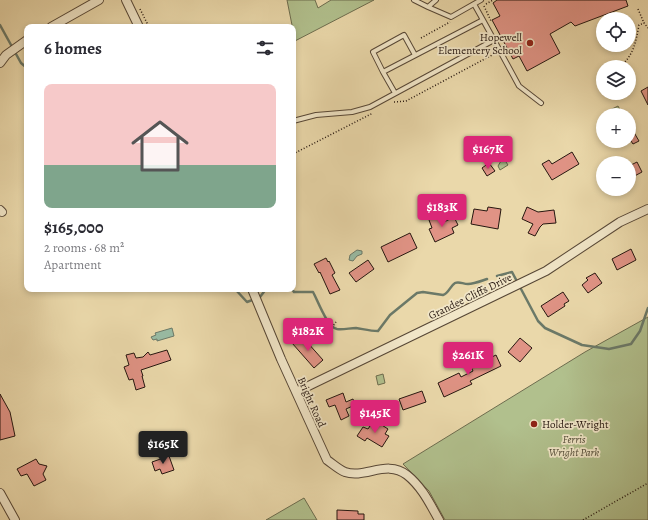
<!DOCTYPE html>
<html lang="en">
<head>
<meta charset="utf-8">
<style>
  :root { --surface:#fff; --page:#f7f7f7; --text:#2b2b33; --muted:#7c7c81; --line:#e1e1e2; --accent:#db2777 }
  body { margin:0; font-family:Alegreya,serif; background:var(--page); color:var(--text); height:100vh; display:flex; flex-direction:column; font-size:15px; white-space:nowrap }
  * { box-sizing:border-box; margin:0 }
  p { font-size:13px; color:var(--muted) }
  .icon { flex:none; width:22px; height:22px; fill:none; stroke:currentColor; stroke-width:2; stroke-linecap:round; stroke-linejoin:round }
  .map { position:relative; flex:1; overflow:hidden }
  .details { position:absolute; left:24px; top:24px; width:272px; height:268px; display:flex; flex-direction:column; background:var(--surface); border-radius:8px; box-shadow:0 2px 6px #0003 }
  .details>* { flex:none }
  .buttons { position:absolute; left:596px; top:12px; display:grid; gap:8px }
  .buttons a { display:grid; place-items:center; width:40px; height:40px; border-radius:50%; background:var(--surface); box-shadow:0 2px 6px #0003; font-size:20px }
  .price { position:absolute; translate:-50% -34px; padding:0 9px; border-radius:4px; background:var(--accent); color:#fff; font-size:13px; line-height:26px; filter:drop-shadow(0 1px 2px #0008) }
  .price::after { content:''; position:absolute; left:50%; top:24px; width:12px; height:9px; margin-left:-6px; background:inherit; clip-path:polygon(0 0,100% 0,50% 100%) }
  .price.active { background:#222; color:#fff }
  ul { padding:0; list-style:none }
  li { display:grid; align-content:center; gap:8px; height:212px; padding:0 20px }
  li+li { border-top:1px solid var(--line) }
  li span { display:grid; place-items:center; height:124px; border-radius:8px; color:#555 }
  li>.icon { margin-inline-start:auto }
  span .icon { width:72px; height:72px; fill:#fffc; stroke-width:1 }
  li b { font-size:17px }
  h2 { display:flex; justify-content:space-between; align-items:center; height:48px; padding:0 20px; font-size:17px }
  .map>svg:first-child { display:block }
  .green { fill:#b1c08d; stroke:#6c6c4e }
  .water { fill:#99bba3; stroke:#6b7968 }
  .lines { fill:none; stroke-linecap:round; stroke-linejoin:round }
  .stream { stroke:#6b7968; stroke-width:2.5 }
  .building { fill:#e09385; stroke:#261710 }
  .service-casing { stroke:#574736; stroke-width:6 }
  .minor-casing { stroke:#574736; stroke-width:10 }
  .path { stroke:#261710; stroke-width:1.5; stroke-dasharray:1 2; stroke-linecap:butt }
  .service { stroke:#f1e6c8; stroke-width:4 }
  .minor { stroke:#f1e6c8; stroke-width:8 }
  .poi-dot { fill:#8f2418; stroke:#f1e6c8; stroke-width:1.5 }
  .labels { text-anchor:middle; stroke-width:3.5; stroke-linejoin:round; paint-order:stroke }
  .poi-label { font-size:11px; fill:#261710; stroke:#f1e6c8; text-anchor:end }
  .street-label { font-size:11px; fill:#261710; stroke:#f1e6c8 }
  .park-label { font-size:11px; font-style:italic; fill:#504a36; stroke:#f1e6c8 }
</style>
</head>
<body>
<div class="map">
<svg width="648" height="520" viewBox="0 0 648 520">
  <rect width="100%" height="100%" fill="#ead8aa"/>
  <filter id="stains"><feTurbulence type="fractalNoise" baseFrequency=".005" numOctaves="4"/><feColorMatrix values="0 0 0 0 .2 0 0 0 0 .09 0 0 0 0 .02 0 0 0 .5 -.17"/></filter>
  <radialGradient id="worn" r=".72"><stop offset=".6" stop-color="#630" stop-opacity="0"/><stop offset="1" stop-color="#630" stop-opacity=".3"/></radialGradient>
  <path class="green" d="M287,0H315L318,8L331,0H374L293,42V27H287L292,25Z
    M618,106L623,115H612L610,110Z
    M504,159L508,165L500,170L498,166L501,161Z
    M648,317V520H445L429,491L403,464L585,352Z
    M383,374L385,383L378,385L376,376Z
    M304,498L317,520H266Z"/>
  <path class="water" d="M357,250L362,251V254L357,256L353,261L349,260L350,255Z
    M172,328L174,336L157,341V339L153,340L151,337L156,335L155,333Z"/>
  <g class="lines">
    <path class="stream" d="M0,25L21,63L27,68
      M497,276L512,272L538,321L545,328L582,345L609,349L631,344L640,331L648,308
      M235,289L247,302L260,297L266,289
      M292,289L294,292H313C318,301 327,327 337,329C343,330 350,328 356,328C363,329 370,331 378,331L390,315L417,293L423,292L443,295C449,293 450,286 455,283C459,281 463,284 468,284C474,284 481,281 487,279"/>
  </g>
  <path class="building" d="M497,0H626L628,6L575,26L571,22L550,34L560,53L527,71L519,56L513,59L492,20L500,16L493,3Z
    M648,87V105L641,91Z
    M629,124L639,141L633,144L629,138Z
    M572,152L579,164L552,180L542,164L549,160L552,164Z
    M637,162L642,172L629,179V166Z
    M489,163L495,171L487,176L482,168Z
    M488,207L501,209L498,229L471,224L474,209L487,211Z
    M527,207L538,212L554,210L556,223L543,224L540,227L535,236L528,233L533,224L522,219Z
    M438,215L442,223L454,217L458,225L452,228L454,233L435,242L429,229L432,228L429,220Z
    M410,233L417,248L388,262L381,247Z
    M631,249L636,260L617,270L612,259Z
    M326,258L328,262L329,261L335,273L332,275L340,290L330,294L320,272L319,273L314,264Z
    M368,260L374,269L356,282L349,273Z
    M595,273L602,283L588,293L582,285L588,280L586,278Z
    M563,292L569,301L564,304L565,306L548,317L541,306Z
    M300,337L306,343L307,342L323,360L314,368L292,343Z
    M520,338L532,348L520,362L508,352Z
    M167,350L171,360L141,370L143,376H142L145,387L136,390L133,379L129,380L124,367L129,365L126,355L134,353L136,358L143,357L148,352L150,355Z
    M496,355L501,366L470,381L472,384L444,397L438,383L459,373L461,377L473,371L471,367Z
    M422,391L426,402L403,410L399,399Z
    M343,393L346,402L353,399L355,405L346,409L349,416L341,420L335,405L329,407L326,400Z
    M0,394L10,412L15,436L0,440Z
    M374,420L388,429L385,434L389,436L382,447L367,438L365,441L357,436L363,427L368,429Z
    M169,456L174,470L162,474L160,469L155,471L152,462Z
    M36,459L39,464L47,466L43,474L46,480L34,486L27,474L21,476L17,469Z
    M337,510L358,511V514H364V520H337Z"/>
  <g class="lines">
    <g class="service-casing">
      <path id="service" d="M414,0L428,7
        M436,0L428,7L451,17L481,0
        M474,4L483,20
        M494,40L519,86L541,103
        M383,72L373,52L404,35L415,55
        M293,121L316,115L352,112L370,107L494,40L483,20L383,72L395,93"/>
    </g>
    <g class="minor-casing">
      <path id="minor" d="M126,0L139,27
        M51,27L99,0
        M0,63L6,55L27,40
        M0,210L2,212
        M252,289L281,359L327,460C333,464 338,469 345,472C365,479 387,459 407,475C422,487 430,504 439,520
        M296,392L546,271L620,222L648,209
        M0,493L15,520"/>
    </g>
    <path class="path" d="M486,4L493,0
      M484,6L491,21
      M140,9L149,27
      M638,9L644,23
      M421,38L450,22
      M623,64C634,53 636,41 639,25L644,23L648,28
      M394,102L406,101L494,54
      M293,154L373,113
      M328,332L336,322
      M583,520L648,483"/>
    <use href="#service" class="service"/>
    <use href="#minor" class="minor"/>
  </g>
  <g class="poi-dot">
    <circle cx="530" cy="43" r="4"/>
    <circle cx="534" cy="424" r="4"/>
  </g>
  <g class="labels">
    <g class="poi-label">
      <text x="522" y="41">Hopewell<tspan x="522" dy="13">Elementery School</tspan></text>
      <text x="542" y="428" text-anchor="start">Holder-Wright</text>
    </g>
    <g class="street-label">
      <text transform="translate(470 296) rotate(-26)" y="4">Grandee Cliffs Drive</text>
      <text transform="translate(312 402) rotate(66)" y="4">Bright Road</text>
    </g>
    <g class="park-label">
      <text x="574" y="443">Ferris<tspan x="574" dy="13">Wright Park</tspan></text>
    </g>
  </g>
  <rect width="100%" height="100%" filter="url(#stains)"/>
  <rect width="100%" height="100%" fill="url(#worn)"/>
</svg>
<div class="buttons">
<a><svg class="icon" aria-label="locate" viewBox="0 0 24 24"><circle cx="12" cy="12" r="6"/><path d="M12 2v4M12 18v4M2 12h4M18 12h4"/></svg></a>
<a><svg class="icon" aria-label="layers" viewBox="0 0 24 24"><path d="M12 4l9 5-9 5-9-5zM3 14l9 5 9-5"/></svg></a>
<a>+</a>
<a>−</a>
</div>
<b class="price" style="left:488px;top:170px">$167K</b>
<b class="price" style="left:442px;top:228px">$183K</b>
<b class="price" style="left:308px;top:352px">$182K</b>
<b class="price" style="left:468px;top:376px">$261K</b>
<b class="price" style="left:375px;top:434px">$145K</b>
<b class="price active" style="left:163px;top:465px">$165K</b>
<section class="details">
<h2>6 homes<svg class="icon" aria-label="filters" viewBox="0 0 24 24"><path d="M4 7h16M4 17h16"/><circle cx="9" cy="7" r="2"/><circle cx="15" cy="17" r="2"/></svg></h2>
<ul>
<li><span style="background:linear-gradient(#f6c9c9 65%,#7fa58c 0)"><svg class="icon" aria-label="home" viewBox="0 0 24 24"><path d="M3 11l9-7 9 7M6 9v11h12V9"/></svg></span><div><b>$165,000</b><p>2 rooms · 68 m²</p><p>Apartment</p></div></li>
</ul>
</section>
</div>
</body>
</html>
